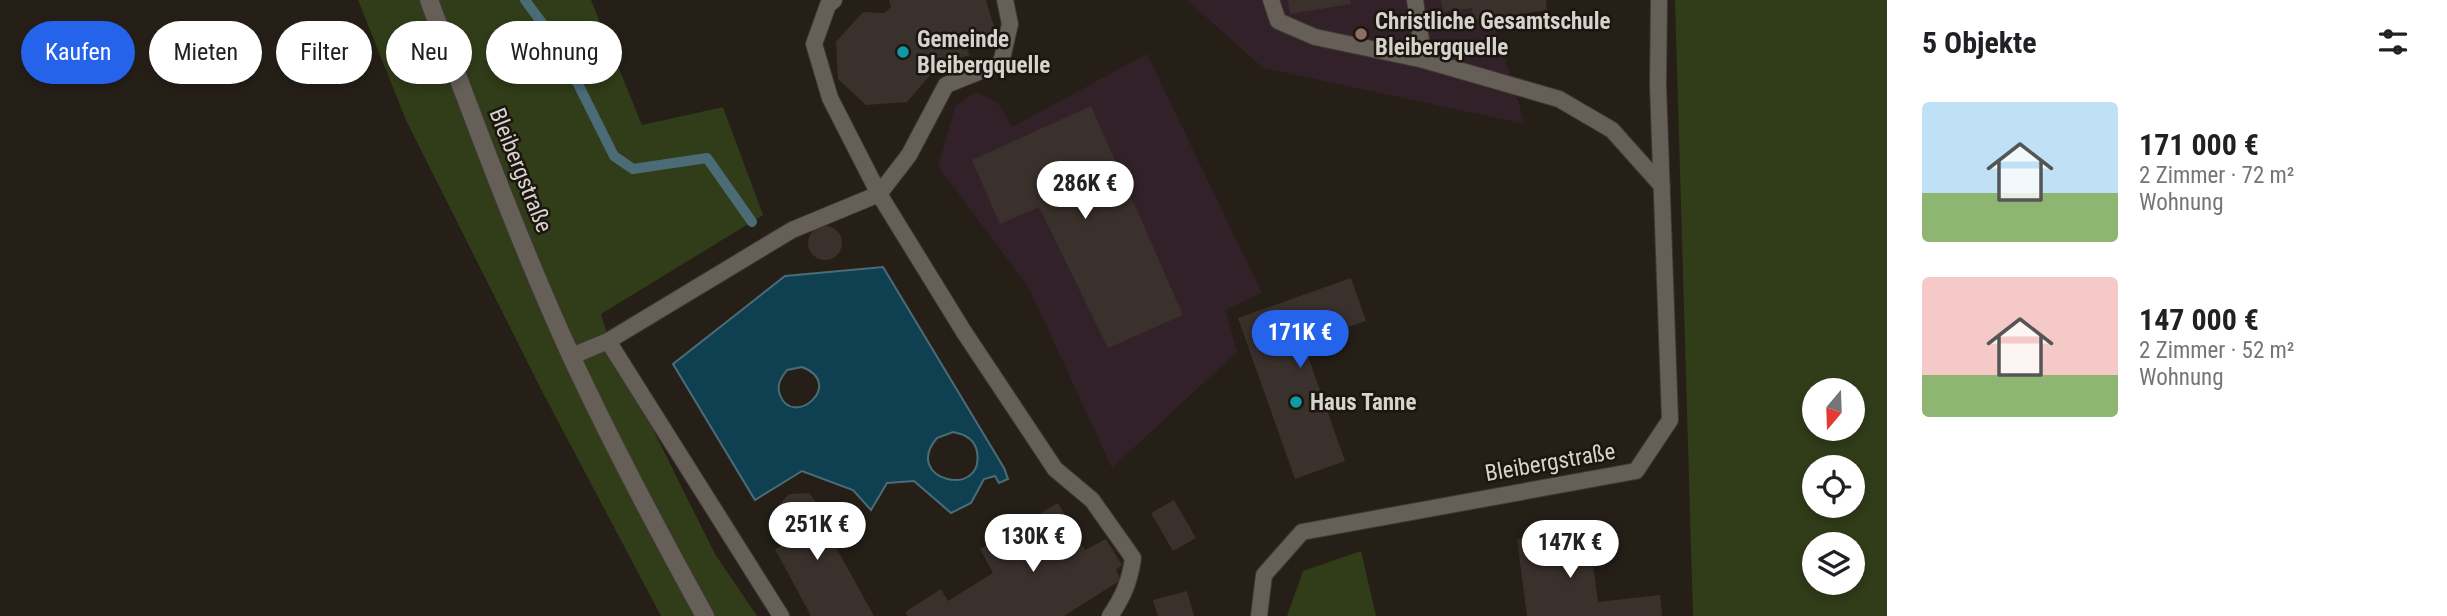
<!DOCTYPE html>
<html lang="de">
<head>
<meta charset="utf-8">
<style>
  :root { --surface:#fff; --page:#f6f6f6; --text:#202124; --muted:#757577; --accent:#2563eb }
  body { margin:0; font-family:"Roboto Condensed",sans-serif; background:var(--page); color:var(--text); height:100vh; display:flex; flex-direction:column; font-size:26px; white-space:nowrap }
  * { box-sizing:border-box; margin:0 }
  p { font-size:23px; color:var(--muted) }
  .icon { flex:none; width:38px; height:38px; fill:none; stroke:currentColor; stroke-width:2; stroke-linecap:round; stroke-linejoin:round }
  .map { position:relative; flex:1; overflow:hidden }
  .side { display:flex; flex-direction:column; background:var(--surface); width:560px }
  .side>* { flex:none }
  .top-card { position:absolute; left:21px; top:21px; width:665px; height:63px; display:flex; gap:14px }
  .needle { width:46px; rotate:199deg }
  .tools { position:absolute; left:1802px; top:378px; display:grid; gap:14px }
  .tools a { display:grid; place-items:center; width:63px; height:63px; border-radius:50%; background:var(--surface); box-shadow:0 4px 10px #0003; font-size:35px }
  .price { position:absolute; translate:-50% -60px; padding:0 16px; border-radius:24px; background:#fff; color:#222; font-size:23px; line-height:46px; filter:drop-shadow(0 2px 4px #0008) }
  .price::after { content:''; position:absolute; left:50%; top:42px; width:21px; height:16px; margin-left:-10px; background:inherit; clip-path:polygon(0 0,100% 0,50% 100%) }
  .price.selected { background:var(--accent); color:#fff }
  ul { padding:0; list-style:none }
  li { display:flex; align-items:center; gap:21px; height:175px; padding:0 35px }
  li span { display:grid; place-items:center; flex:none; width:196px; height:140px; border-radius:7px; color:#555 }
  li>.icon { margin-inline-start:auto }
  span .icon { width:84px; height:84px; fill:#fffc; stroke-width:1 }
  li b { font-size:30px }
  h2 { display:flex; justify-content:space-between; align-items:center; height:84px; padding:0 35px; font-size:30px }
  .chip { padding:0 24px; border-radius:32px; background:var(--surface); box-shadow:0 4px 10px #0003; font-size:24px; line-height:63px }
  .chip.selected { background:var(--accent); color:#fff }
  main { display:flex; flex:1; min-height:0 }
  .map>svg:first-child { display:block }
  .education { fill:#332129 }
  .green { fill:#313c19; fill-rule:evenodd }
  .water { fill:#0f4052; stroke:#4b6c77; stroke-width:2; fill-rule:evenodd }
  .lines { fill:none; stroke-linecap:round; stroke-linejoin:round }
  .stream { stroke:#4b6c77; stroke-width:10 }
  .building { fill:#3a312c }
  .service-casing { stroke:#3e3934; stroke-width:18 }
  .tertiary-casing { stroke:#3e3934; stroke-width:20 }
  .service { stroke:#665f57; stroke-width:16 }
  .tertiary { stroke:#665f57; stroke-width:18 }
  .education-dot { fill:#8d6e63; stroke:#1c160f; stroke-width:2.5 }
  .culture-dot { fill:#0f9aa8; stroke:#1c160f; stroke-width:2.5 }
  .labels { text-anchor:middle; stroke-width:5; stroke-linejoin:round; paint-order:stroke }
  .poi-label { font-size:23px; font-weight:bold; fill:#d6d2ce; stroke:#1c160f; text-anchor:start }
  .street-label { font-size:23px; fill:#d6d2ce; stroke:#1c160f }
</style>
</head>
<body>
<main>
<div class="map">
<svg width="1887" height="616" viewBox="0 0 1887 616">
  <rect width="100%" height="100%" fill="#251f18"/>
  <path class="education" d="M1187,0H1487L1525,124L1263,68Z
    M1147,54L1262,293L1225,310L1237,352L1112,468L1029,288L938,166L955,107L975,92L997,102L1012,127Z"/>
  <path class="green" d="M358,0H591L642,125L723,107L763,215L601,314L609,341L715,554L757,616H661L543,393L406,120Z
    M1675,0H1887V616H1693ZM1853,390V429H1815V390ZM1853,467V506H1815V467ZM1853,544V583H1815V544Z
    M1361,551L1376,616H1287L1303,571Z"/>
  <path class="water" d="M883,267L1004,468L1008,479L999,483L995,476L984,479L971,503L951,513L914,481L887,483L871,510L853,490L802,471L755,500L673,364L785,276ZM802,367C846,384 793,429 780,395C776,385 781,378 787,370ZM953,432C964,434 975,439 977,452C985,500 901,480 937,438Z"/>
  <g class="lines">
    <path class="stream" d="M525,0L559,46L614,156L633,169L707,158L752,222"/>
  </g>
  <path class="building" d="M889,0H986L996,33L990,43L967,50L970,55L931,66V74L907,102L866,105L838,79L836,42L863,12L884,13L891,7Z
    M1288,0H1350L1351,4L1290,14Z
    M1441,0H1546L1547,10L1474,21L1472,8L1443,12Z
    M1091,106L1183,315L1108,348L1039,207L1000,224L972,160Z
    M808 243a17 17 0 1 1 34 0a17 17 0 1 1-34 0Z
    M1351,278L1366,321L1303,342L1345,461L1295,479L1238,318Z
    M809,493L821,509L814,527L822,522L874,616H811L775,549L790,541L779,523L777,507L789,494Z
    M1174,500L1196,538L1173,551L1151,513Z
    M1058,503L1085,550L1106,539L1122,565L1116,570L1121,580L1064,616H908L905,612L941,589L948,601L993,573L980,549Z
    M1588,529L1598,602L1660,595L1662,616H1527L1517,539Z
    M1187,591L1194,616H1158L1153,600Z"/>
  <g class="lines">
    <g class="service-casing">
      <path id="service" d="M834,0L828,5L814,44L830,98L879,194L909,155L946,85L1001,63L1010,24L1005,0
        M1271,0L1278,21L1315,37L1424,60L1559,99L1612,130L1662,186
        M1415,0L1424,60
        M608,341L792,230L879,194L964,332L1055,469L1092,500L1133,558C1130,581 1123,597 1110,616
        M572,356L608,341L781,616
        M1259,616L1264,575L1302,532L1636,471L1670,420L1658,85L1659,0"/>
    </g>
    <g class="tertiary-casing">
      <path id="tertiary" d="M429,0C474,120 518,240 571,356C612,444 658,531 705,616"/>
    </g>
    <use href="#service" class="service"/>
    <use href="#tertiary" class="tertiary"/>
  </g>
  <circle class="education-dot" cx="1361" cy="34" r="7"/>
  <g class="culture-dot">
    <circle cx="903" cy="52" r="7"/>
    <circle cx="1296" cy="402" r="7"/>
  </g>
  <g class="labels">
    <g class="poi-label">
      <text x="1375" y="29">Christliche Gesamtschule<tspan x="1375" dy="26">Bleibergquelle</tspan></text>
      <text x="917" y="47">Gemeinde<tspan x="917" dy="26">Bleibergquelle</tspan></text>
      <text x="1310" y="410">Haus Tanne</text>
    </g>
    <g class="street-label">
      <text transform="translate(521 170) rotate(68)" y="8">Bleibergstraße</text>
      <text transform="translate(1550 462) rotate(-10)" y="8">Bleibergstraße</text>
    </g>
  </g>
</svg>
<div class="tools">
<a><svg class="needle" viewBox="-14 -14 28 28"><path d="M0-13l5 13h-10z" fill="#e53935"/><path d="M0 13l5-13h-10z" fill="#757577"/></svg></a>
<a><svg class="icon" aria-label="locate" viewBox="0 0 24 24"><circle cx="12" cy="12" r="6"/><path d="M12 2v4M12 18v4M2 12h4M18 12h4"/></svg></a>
<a><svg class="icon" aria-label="layers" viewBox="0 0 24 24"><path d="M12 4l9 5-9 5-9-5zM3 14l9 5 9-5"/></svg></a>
</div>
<b class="price" style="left:1085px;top:221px">286K €</b>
<b class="price selected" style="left:1300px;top:370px">171K €</b>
<b class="price" style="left:817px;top:562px">251K €</b>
<b class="price" style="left:1033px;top:574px">130K €</b>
<b class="price" style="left:1570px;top:580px">147K €</b>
<div class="top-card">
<a class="chip selected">Kaufen</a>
<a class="chip">Mieten</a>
<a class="chip">Filter</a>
<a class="chip">Neu</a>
<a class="chip">Wohnung</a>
</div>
</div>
<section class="side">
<h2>5 Objekte<svg class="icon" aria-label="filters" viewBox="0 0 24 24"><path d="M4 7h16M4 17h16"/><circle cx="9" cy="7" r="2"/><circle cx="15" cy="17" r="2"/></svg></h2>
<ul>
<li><span style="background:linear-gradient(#bfe0f5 65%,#8fb573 0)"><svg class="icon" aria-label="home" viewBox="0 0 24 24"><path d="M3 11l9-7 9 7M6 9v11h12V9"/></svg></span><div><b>171 000 €</b><p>2 Zimmer · 72 m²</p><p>Wohnung</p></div></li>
<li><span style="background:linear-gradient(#f6c9c9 70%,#8fb573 0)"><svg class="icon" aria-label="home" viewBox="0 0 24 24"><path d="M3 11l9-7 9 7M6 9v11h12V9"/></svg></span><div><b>147 000 €</b><p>2 Zimmer · 52 m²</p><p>Wohnung</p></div></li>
</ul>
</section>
</main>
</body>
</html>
